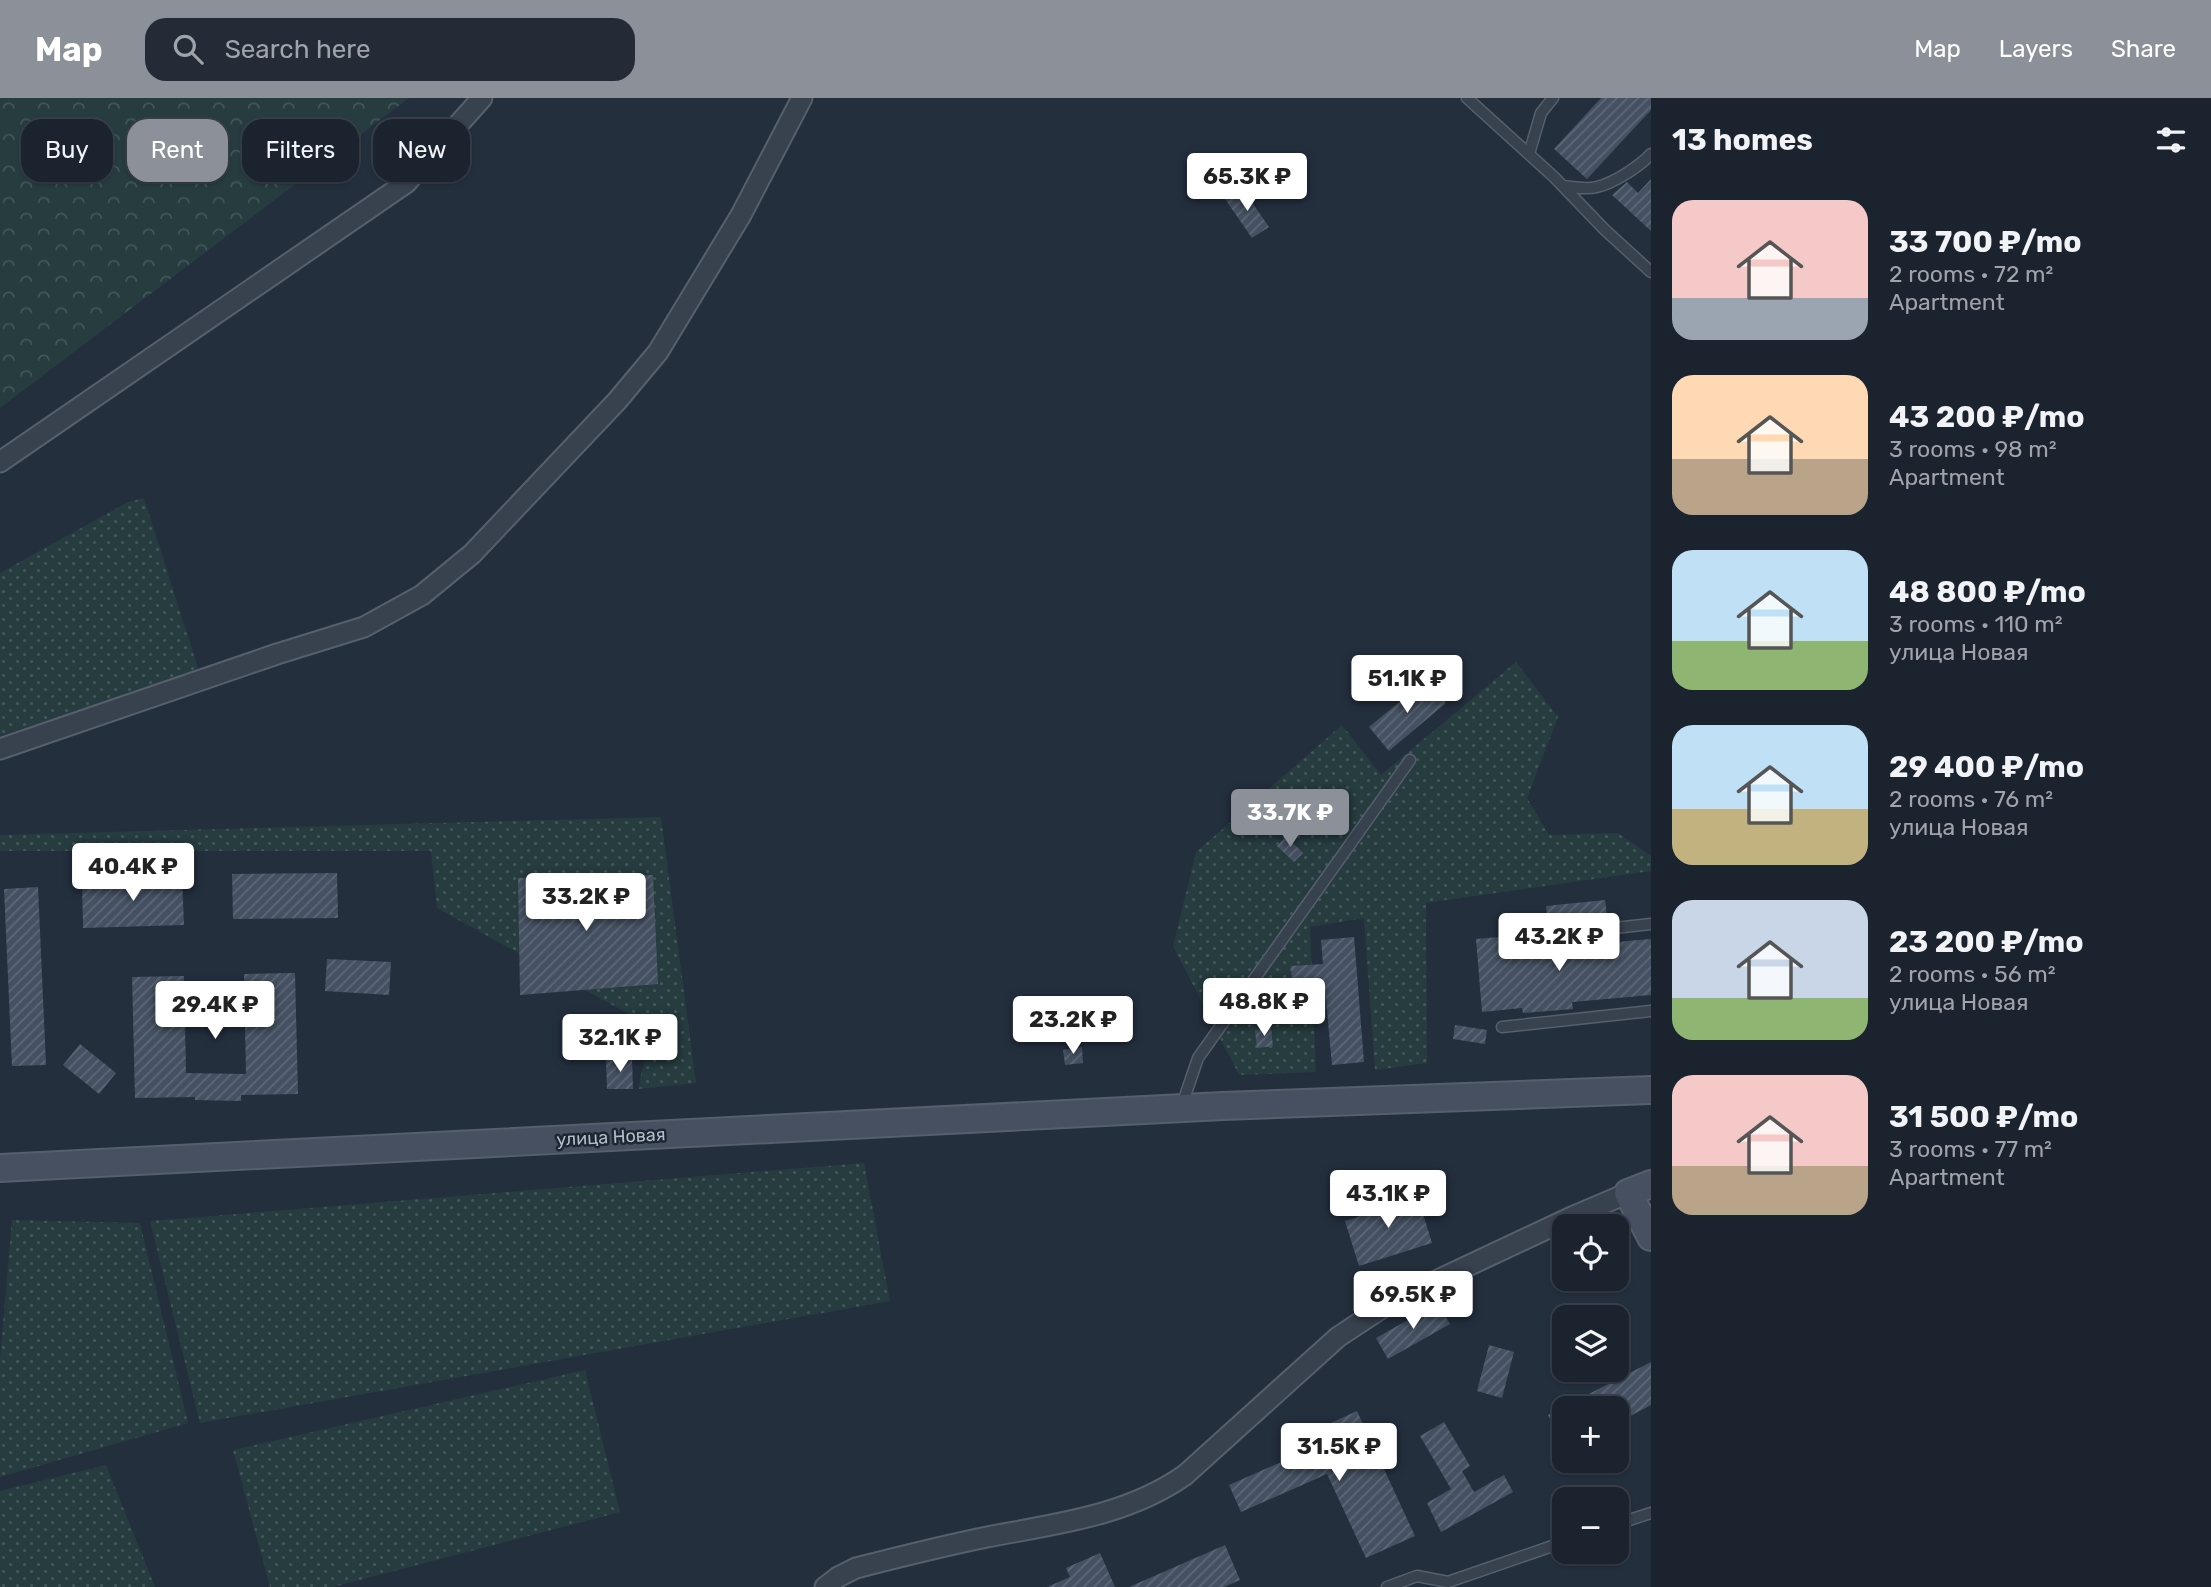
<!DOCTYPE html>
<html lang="en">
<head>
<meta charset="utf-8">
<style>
  :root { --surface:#1b232e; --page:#242b36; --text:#f1f3f6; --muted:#a0a4aa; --line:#39404a; --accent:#8c9099 }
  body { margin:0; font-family:Rubik,sans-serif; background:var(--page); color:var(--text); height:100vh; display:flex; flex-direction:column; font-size:26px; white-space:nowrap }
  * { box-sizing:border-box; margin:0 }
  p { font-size:23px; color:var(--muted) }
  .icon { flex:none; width:38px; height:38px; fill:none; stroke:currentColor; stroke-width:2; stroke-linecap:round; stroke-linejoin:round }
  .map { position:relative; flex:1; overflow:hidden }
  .sheet { display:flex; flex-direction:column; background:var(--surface); width:560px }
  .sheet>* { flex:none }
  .guide { position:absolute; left:21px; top:21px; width:665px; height:63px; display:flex; gap:14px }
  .controls { position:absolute; left:1552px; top:1116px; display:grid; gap:14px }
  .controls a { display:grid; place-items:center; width:77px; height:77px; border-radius:14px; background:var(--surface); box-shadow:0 2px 5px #0004,0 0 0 2px var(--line); font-size:35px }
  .price { position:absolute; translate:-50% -60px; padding:0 16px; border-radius:7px; background:#fff; color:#222; font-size:23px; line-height:46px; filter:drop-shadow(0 2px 4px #0008) }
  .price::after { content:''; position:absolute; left:50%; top:42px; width:21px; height:16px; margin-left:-10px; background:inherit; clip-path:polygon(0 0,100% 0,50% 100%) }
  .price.current { background:var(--accent); color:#fff }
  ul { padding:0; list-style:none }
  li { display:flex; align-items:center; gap:21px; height:175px; padding:0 21px }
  li span { display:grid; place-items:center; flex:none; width:196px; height:140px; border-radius:21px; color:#555 }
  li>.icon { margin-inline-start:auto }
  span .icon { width:84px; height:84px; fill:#fffc; stroke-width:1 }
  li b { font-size:30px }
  h2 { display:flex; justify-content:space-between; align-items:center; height:84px; padding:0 21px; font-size:30px }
  .pill { padding:0 24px; border-radius:21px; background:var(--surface); box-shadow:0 2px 5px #0004,0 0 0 2px var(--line); font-size:24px; line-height:63px }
  .pill.current { background:var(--accent); color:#fff }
  header { display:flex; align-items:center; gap:42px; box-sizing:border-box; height:98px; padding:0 35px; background:var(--accent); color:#fff }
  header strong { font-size:33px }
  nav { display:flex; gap:38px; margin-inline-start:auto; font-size:24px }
  .search { width:490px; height:63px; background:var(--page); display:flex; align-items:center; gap:18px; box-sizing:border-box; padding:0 24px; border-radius:21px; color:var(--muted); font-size:26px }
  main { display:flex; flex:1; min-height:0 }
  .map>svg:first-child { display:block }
  .green { fill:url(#green-dots) }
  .forest { fill:url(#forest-crowns) }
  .building { fill:url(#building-hatch) }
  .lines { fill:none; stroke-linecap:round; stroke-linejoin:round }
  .lane-casing { stroke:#565f6c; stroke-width:13 }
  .street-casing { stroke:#565f6c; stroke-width:23 }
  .secondary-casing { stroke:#565f6c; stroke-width:30 }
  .lane { stroke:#38414e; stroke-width:10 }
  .street { stroke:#38414e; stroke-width:19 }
  .secondary { stroke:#465061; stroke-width:26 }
  .labels { text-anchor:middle; stroke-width:5; stroke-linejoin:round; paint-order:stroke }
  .street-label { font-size:18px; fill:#b4bcc9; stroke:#1d2633 }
</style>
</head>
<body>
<header>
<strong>Map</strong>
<div class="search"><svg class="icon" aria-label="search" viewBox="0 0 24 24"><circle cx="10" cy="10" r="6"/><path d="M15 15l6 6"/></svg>Search here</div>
<nav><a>Map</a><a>Layers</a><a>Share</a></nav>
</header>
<main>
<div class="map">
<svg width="1651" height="1489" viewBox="0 0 1651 1489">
  <defs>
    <pattern id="green-dots" width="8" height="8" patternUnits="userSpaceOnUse" patternTransform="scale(1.75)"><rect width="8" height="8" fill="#263c3f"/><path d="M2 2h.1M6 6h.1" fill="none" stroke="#435659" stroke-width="1.8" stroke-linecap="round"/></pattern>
    <pattern id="forest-crowns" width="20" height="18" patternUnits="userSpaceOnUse" patternTransform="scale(1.75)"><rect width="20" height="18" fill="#263c3f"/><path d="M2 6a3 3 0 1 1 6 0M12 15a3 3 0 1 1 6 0" fill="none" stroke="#435659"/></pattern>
    <pattern id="building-hatch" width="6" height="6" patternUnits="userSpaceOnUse" patternTransform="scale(1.75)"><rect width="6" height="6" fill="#455162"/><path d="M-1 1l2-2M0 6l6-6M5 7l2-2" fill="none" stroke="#5d6877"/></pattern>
  </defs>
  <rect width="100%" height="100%" fill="#242f3e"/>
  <path class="green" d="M144,400L199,573L0,638V475L128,404Z
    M1516,564L1558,619L1527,700L1549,737L1618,735L1651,758V773L1426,805L1427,965L1375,972L1364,820L1310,829L1316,974L1239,977L1173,848L1196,754L1342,627L1381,677Z
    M661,719L696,985L638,991L652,929L437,810L431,753H0V737Z
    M864,1065L890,1203L200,1325L150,1123Z
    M12,1122L140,1125L188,1325L0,1379V1262Z
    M585,1272L620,1414L333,1489H270L233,1352Z
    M106,1367L155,1489H0V1393Z"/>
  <path class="forest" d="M0,0H409L0,310Z"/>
  <path class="building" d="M1601,0H1651V12L1587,81L1554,51Z
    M1651,81V133L1612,97L1627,84L1638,95Z
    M1242,90L1269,129L1252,140L1225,101Z
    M1426,582L1446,605L1389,653L1369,629Z
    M1286,738L1303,755L1294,764L1277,748Z
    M337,775L338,820L233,821L232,776Z
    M653,777L658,886L520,897L518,780Z
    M182,779L184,827L83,830L82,782Z
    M38,789L46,967L12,968L4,791Z
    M1605,802L1607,818L1548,825L1546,808Z
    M1545,835L1546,850L1651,841V897L1572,904L1573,911L1523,915L1522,910L1482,914L1476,841Z
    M1354,839L1364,964L1332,967L1325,891L1292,893L1291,868L1323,866L1321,842Z
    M327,861L391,864L389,897L325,893Z
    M295,875L298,996L241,997V1003L195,1002V999L135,1000L132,879L184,878L186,975L246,976L244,876Z
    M1455,927L1487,932L1485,946L1453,941Z
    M1271,930L1273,948L1257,950L1255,932Z
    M80,946L116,975L99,996L63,967Z
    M1082,949L1083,965L1065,967L1063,952Z
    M632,960L633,991H607L606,961Z
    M1396,1095L1400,1106L1418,1100L1432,1145L1359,1168L1345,1123L1373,1114L1369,1103Z
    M1438,1205L1450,1226L1388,1261L1376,1240Z
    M1489,1247L1514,1254L1502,1300L1477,1293Z
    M1651,1264V1307L1617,1325V1311H1564V1327L1555,1332L1548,1317Z
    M1357,1313L1415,1438L1366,1460L1327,1376L1241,1414L1229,1387L1315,1349L1309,1335Z
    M1444,1324L1470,1368L1462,1373L1474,1394L1504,1377L1513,1394L1441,1434L1427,1405L1451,1391L1420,1338Z
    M1225,1447L1240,1482L1224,1489H1129Z
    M1100,1455L1115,1489H1047L1070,1479L1066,1470Z"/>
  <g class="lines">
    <g class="lane-casing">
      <path id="lane" d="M1467,0L1554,79L1605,132L1651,174
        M1529,56L1541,15L1553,0
        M1563,88C1574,89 1586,92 1597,89C1614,85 1640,68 1651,56
        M1560,836L1651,826
        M1502,929L1651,913
        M1182,1007L1198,960L1410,662
        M1617,1426L1651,1415
        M1387,1489L1417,1478L1448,1484L1564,1444"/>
    </g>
    <g class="street-casing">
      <path id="street" d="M0,364L406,85L482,0
        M0,651L277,556L364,529L422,497L472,456L617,303L658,254L741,117L802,0
        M825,1489L838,1479L856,1470C899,1459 943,1448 987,1439C1055,1426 1127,1418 1185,1377L1338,1239L1391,1204L1574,1118L1628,1095"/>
    </g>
    <g class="secondary-casing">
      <path id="secondary" d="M0,1070L1223,1008L1651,992
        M1651,1086L1628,1095L1651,1139"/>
    </g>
    <use href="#lane" class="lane"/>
    <use href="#street" class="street"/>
    <use href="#secondary" class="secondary"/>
  </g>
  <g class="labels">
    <g class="street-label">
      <text transform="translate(611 1039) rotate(-3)" y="6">улица Новая</text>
    </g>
  </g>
</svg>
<div class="controls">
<a><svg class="icon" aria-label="locate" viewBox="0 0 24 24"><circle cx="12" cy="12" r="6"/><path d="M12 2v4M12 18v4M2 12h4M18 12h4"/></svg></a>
<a><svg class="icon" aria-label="layers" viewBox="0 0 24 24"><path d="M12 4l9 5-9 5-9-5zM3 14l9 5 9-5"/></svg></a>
<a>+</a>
<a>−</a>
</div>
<b class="price" style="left:1247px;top:115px">65.3K ₽</b>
<b class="price" style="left:1407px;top:617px">51.1K ₽</b>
<b class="price current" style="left:1290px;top:751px">33.7K ₽</b>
<b class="price" style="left:133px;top:805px">40.4K ₽</b>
<b class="price" style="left:586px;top:835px">33.2K ₽</b>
<b class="price" style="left:1559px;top:875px">43.2K ₽</b>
<b class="price" style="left:1264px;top:940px">48.8K ₽</b>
<b class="price" style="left:215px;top:943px">29.4K ₽</b>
<b class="price" style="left:1073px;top:958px">23.2K ₽</b>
<b class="price" style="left:620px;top:976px">32.1K ₽</b>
<b class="price" style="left:1388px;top:1132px">43.1K ₽</b>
<b class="price" style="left:1413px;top:1233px">69.5K ₽</b>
<b class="price" style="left:1339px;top:1385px">31.5K ₽</b>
<div class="guide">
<a class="pill">Buy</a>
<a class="pill current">Rent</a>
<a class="pill">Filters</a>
<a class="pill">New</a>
</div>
</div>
<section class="sheet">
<h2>13 homes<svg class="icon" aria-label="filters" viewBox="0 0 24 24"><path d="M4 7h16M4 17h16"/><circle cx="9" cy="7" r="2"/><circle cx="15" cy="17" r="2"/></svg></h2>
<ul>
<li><span style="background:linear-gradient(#f6c9c9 70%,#9aa5b1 0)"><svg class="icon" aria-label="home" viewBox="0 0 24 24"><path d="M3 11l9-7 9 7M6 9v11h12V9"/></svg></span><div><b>33 700 ₽/mo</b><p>2 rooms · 72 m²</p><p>Apartment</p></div></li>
<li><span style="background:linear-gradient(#ffd9b3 60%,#b9a48a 0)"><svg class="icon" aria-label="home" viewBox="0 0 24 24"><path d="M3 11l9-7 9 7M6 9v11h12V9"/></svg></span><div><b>43 200 ₽/mo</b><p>3 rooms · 98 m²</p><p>Apartment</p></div></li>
<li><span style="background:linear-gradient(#bfe0f5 65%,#8fb573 0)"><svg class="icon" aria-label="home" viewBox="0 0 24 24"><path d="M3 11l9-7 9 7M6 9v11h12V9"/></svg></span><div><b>48 800 ₽/mo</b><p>3 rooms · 110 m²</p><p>улица Новая</p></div></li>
<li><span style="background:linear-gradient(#bfe0f5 60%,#c2b280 0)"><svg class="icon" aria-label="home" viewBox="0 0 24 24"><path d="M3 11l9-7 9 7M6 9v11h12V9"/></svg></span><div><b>29 400 ₽/mo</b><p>2 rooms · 76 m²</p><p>улица Новая</p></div></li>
<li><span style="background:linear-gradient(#c9d6e8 70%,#8fb573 0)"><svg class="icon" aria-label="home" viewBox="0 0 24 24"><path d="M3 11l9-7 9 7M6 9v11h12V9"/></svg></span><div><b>23 200 ₽/mo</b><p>2 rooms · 56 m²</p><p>улица Новая</p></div></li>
<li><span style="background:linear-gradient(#f6c9c9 65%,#b9a48a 0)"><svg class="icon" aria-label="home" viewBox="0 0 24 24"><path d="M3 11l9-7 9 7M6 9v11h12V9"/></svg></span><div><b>31 500 ₽/mo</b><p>3 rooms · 77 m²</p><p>Apartment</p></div></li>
</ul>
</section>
</main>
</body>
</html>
